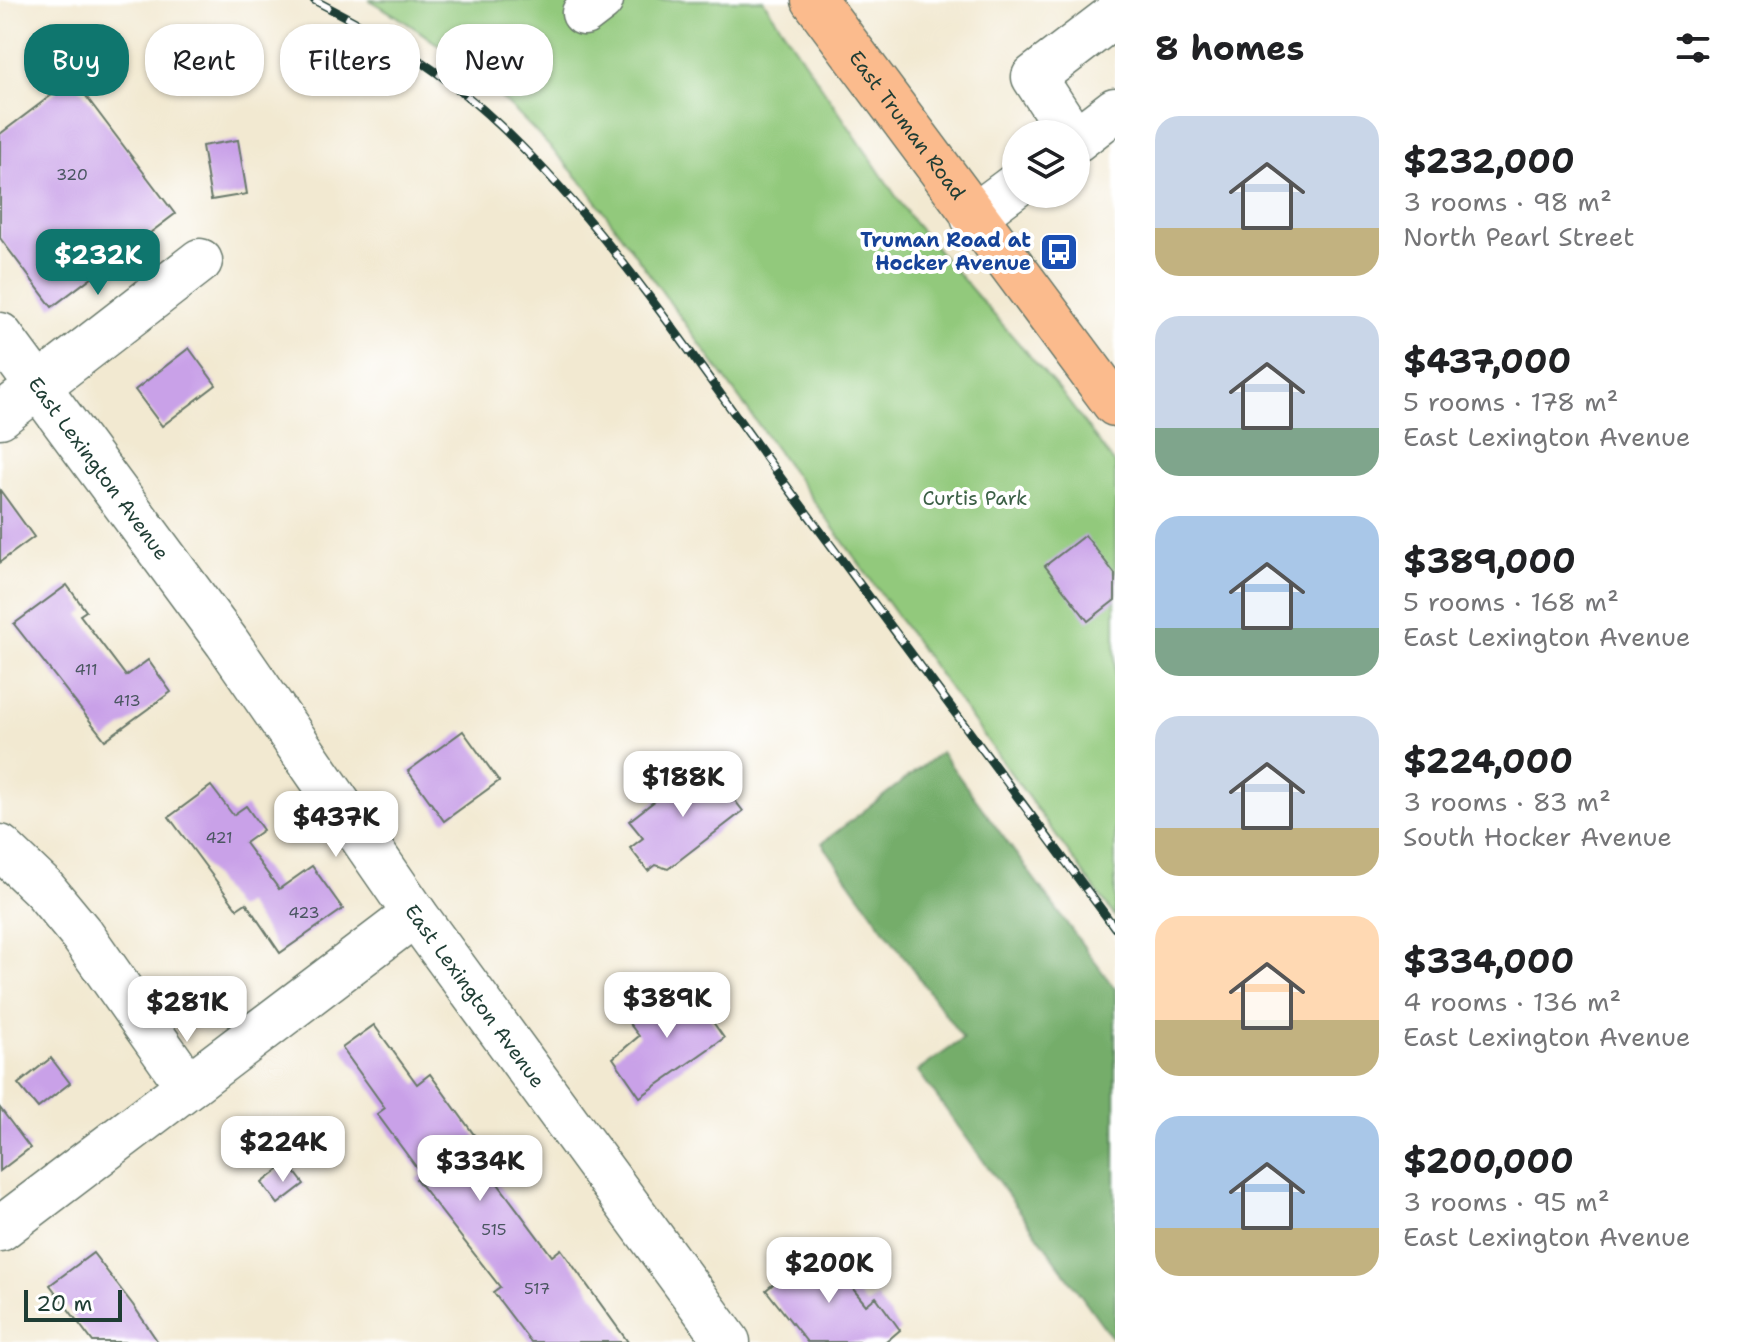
<!DOCTYPE html>
<html lang="en">
<head>
<meta charset="utf-8">
<style>
  :root { --surface:#fff; --page:#f6f6f6; --text:#202124; --muted:#757577; --accent:#0f766e }
  body { margin:0; font-family:"Shantell Sans",sans-serif; background:var(--page); color:var(--text); height:100vh; display:flex; flex-direction:column; font-size:30px; white-space:nowrap }
  * { box-sizing:border-box; margin:0 }
  p { font-size:26px; color:var(--muted) }
  .icon { flex:none; width:44px; height:44px; fill:none; stroke:currentColor; stroke-width:2; stroke-linecap:round; stroke-linejoin:round }
  .map { position:relative; flex:1; overflow:hidden }
  .details { display:flex; flex-direction:column; background:var(--surface); width:640px }
  .details>* { flex:none }
  .banner { position:absolute; left:24px; top:24px; width:760px; height:72px; display:flex; gap:16px }
  .controls { position:absolute; left:1002px; top:120px; display:grid; gap:16px }
  .controls a { display:grid; place-items:center; width:88px; height:88px; border-radius:50%; background:var(--surface); box-shadow:0 2px 6px #0004; font-size:40px }
  .scale { position:absolute; left:24px; bottom:20px; width:98px; box-sizing:border-box; padding-left:8px; border:4px solid #1f3d34; border-top:0; font-size:22px; line-height:28px; white-space:nowrap; color:#1f3d34; -webkit-text-stroke:6px #fff; paint-order:stroke }
  .price { position:absolute; translate:-50% -68px; padding:0 18px; border-radius:16px; background:#fff; color:#222; font-size:26px; line-height:52px; filter:drop-shadow(0 2px 4px #0008) }
  .price::after { content:''; position:absolute; left:50%; top:48px; width:24px; height:18px; margin-left:-12px; background:inherit; clip-path:polygon(0 0,100% 0,50% 100%) }
  .price.on { background:var(--accent); color:#fff }
  ul { padding:0; list-style:none }
  li { display:flex; align-items:center; gap:24px; height:200px; padding:0 40px }
  li span { display:grid; place-items:center; flex:none; width:224px; height:160px; border-radius:24px; color:#555 }
  li>.icon { margin-inline-start:auto }
  span .icon { width:96px; height:96px; fill:#fffc; stroke-width:1 }
  li b { font-size:34px }
  h2 { display:flex; justify-content:space-between; align-items:center; height:96px; padding:0 40px; font-size:34px }
  .pill { padding:0 28px; border-radius:32px; background:var(--surface); box-shadow:0 2px 6px #0004; font-size:28px; line-height:72px }
  .pill.on { background:var(--accent); color:#fff }
  main { display:flex; flex:1; min-height:0 }
  .map>svg:first-child { display:block }
  .green { fill:#92c97b; stroke:#588358; stroke-width:2 }
  .forest { fill:#75ad6b; stroke:#4a7550; stroke-width:2 }
  .building { fill:#c9a1e8 }
  .lines { fill:none; stroke-linecap:round; stroke-linejoin:round }
  .minor-casing { stroke:#69796b; stroke-width:47 }
  .major-casing { stroke:#69796b; stroke-width:47 }
  .minor { stroke:#fff; stroke-width:44 }
  .major { stroke:#fbbb8d; stroke-width:44 }
  .rail-casing { stroke:#1f3d34; stroke-width:9 }
  .rail { stroke:#fff; stroke-width:6; stroke-dasharray:18; stroke-linecap:butt }
  .labels { text-anchor:middle; stroke-width:8; stroke-linejoin:round; paint-order:stroke }
  .number-label { font-size:16px; fill:#4a5661 }
  .street-label { font-size:20px; fill:#1f3d34; stroke:#fff }
  .transit-label { font-size:20px; font-weight:bold; fill:#164399; stroke:#fff; text-anchor:end }
  .park-label { font-size:20px; fill:#3c6046; stroke:#fff }
</style>
</head>
<body>
<main>
<div class="map">
<svg width="1115" height="1342" viewBox="0 0 1115 1342">
  <rect width="100%" height="100%" fill="#fff"/>
  <filter id="ink" filterUnits="userSpaceOnUse"><feTurbulence type="fractalNoise" baseFrequency=".0125" numOctaves="2"/><feDisplacementMap in="SourceGraphic" scale="16" xChannelSelector="R" yChannelSelector="G"/><feConvolveMatrix kernelMatrix="1 2 1 2 8 2 1 2 1" color-interpolation-filters="sRGB"/></filter>
  <filter id="wash" filterUnits="userSpaceOnUse"><feTurbulence type="fractalNoise" baseFrequency=".006" numOctaves="4" result="noise"/><feDisplacementMap in="SourceGraphic" scale="32" xChannelSelector="R" yChannelSelector="G"/><feGaussianBlur stdDeviation="1.8" result="paint"/><feColorMatrix in="noise" values="0 0 0 0 0 0 0 0 0 0 0 0 0 0 0 0 0 1.4 0 .05"/><feComposite in="paint" operator="in"/></filter>
  <g filter="url(#wash)">
    <rect width="100%" height="100%" fill="#f2e9d1"/>
    <path class="green" d="M369,0H763L914,223L1061,392L1115,464V917L587,188C523,115 455,47 369,0Z"/>
    <path class="forest" d="M941,752L1115,989V1342L918,1071L963,1039L822,843Z"/>
    <g id="blocks">
      <path class="building" d="M73,79L175,214L52,307L0,238V134Z
        M238,140L247,194L211,200L202,146Z
        M189,348L216,385L162,426L135,390Z
        M0,490L34,537L0,562Z
        M1085,535L1115,574V600L1088,621L1045,566Z
        M67,585L86,611L80,615L126,676L148,660L171,692L105,740L14,624Z
        M463,731L499,781L444,821L408,771Z
        M705,762L743,811L668,869L656,865L648,871L630,848L643,838L629,821Z
        M211,786L233,815L246,806L263,830L245,843L279,889L312,866L343,909L280,953L246,903L237,909L169,817Z
        M686,983L724,1038L640,1097L613,1058L639,1036L629,1023Z
        M374,1025L417,1084L430,1074L501,1172L493,1177L552,1256L561,1249L628,1342H531L493,1292L500,1287L416,1179L422,1175L377,1114L385,1108L342,1048Z
        M51,1058L70,1083L38,1108L18,1084Z
        M0,1108L30,1148L0,1171Z
        M288,1163L304,1184L278,1204L262,1183Z
        M819,1247L866,1305L876,1297L900,1330L886,1342H807L766,1290Z
        M93,1253L133,1305L158,1342H93L50,1285Z"/>
    </g>
  </g>
  <g filter="url(#ink)">
    <use href="#blocks" fill-opacity="0" stroke="#69796b" stroke-width="2"/>
    <g class="lines">
      <g class="minor-casing">
        <g id="minor">
          <path d="M584,13L601,0"/>
          <path d="M1071,134L1034,77L1115,15"/>
          <path d="M1076,140L1115,110"/>
          <path d="M973,217L1016,185"/>
          <path id="s1" d="M0,335L227,642L415,914L728,1342"/>
          <path d="M0,416L200,261"/>
          <path d="M0,847L44,889L82,935L188,1086"/>
          <path d="M0,1229L415,914"/>
        </g>
      </g>
      <g class="major-casing">
        <g id="major">
          <path id="s2" d="M814,0L1115,404"/>
        </g>
      </g>
      <use href="#minor" class="minor"/>
      <use href="#major" class="major"/>
      <g class="rail-casing">
        <path id="rail" d="M314,0C362,25 410,51 452,84C582,186 690,355 789,489C898,635 1006,782 1115,928"/>
      </g>
      <use href="#rail" class="rail"/>
    </g>
  </g>
  <defs>
    <g id="bus-square" transform="scale(2)"><rect x="-9" y="-9" width="18" height="18" rx="4" fill="#1a4fb4" stroke="#fff"/><path d="M-5-6H5V4H4V6H2V4H-2V6H-4V4H-5ZM-3.5-4V0h7V-4ZM-3.5 1.2v1.5H-2V1.2ZM2 1.2v1.5H3.5V1.2Z" fill="#fff"/></g>
  </defs>
  <g fill-rule="evenodd">
    <use href="#bus-square" x="1059" y="252"/>
  </g>
  <g class="labels">
    <g class="number-label">
      <text x="72" y="180">320</text>
      <text x="86" y="675">411</text>
      <text x="127" y="706">413</text>
      <text x="219" y="843">421</text>
      <text x="304" y="918">423</text>
      <text x="494" y="1235">515</text>
      <text x="537" y="1294">517</text>
    </g>
    <g class="street-label">
      <text dy="7" stroke="none"><textPath href="#s2" startOffset="156">East Truman Road</textPath></text>
      <text dy="7" stroke="none"><textPath href="#s1" startOffset="166">East Lexington Avenue</textPath></text>
      <text dy="7" stroke="none"><textPath href="#s1" startOffset="814">East Lexington Avenue</textPath></text>
    </g>
    <g class="transit-label">
      <text x="1031" y="247">Truman Road at<tspan x="1031" dy="23">Hocker Avenue</tspan></text>
    </g>
    <g class="park-label">
      <text x="975" y="505">Curtis Park</text>
    </g>
  </g>
</svg>
<div class="controls">
<a><svg class="icon" aria-label="layers" viewBox="0 0 24 24"><path d="M12 4l9 5-9 5-9-5zM3 14l9 5 9-5"/></svg></a>
</div>
<div class="scale">20 m</div>
<b class="price on" style="left:98px;top:297px">$232K</b>
<b class="price" style="left:683px;top:819px">$188K</b>
<b class="price" style="left:336px;top:859px">$437K</b>
<b class="price" style="left:667px;top:1040px">$389K</b>
<b class="price" style="left:187px;top:1044px">$281K</b>
<b class="price" style="left:283px;top:1184px">$224K</b>
<b class="price" style="left:480px;top:1203px">$334K</b>
<b class="price" style="left:829px;top:1305px">$200K</b>
<div class="banner">
<a class="pill on">Buy</a>
<a class="pill">Rent</a>
<a class="pill">Filters</a>
<a class="pill">New</a>
</div>
</div>
<section class="details">
<h2>8 homes<svg class="icon" aria-label="filters" viewBox="0 0 24 24"><path d="M4 7h16M4 17h16"/><circle cx="9" cy="7" r="2"/><circle cx="15" cy="17" r="2"/></svg></h2>
<ul>
<li><span style="background:linear-gradient(#c9d6e8 70%,#c2b280 0)"><svg class="icon" aria-label="home" viewBox="0 0 24 24"><path d="M3 11l9-7 9 7M6 9v11h12V9"/></svg></span><div><b>$232,000</b><p>3 rooms · 98 m²</p><p>North Pearl Street</p></div></li>
<li><span style="background:linear-gradient(#c9d6e8 70%,#7fa58c 0)"><svg class="icon" aria-label="home" viewBox="0 0 24 24"><path d="M3 11l9-7 9 7M6 9v11h12V9"/></svg></span><div><b>$437,000</b><p>5 rooms · 178 m²</p><p>East Lexington Avenue</p></div></li>
<li><span style="background:linear-gradient(#a9c7e8 70%,#7fa58c 0)"><svg class="icon" aria-label="home" viewBox="0 0 24 24"><path d="M3 11l9-7 9 7M6 9v11h12V9"/></svg></span><div><b>$389,000</b><p>5 rooms · 168 m²</p><p>East Lexington Avenue</p></div></li>
<li><span style="background:linear-gradient(#c9d6e8 70%,#c2b280 0)"><svg class="icon" aria-label="home" viewBox="0 0 24 24"><path d="M3 11l9-7 9 7M6 9v11h12V9"/></svg></span><div><b>$224,000</b><p>3 rooms · 83 m²</p><p>South Hocker Avenue</p></div></li>
<li><span style="background:linear-gradient(#ffd9b3 65%,#c2b280 0)"><svg class="icon" aria-label="home" viewBox="0 0 24 24"><path d="M3 11l9-7 9 7M6 9v11h12V9"/></svg></span><div><b>$334,000</b><p>4 rooms · 136 m²</p><p>East Lexington Avenue</p></div></li>
<li><span style="background:linear-gradient(#a9c7e8 70%,#c2b280 0)"><svg class="icon" aria-label="home" viewBox="0 0 24 24"><path d="M3 11l9-7 9 7M6 9v11h12V9"/></svg></span><div><b>$200,000</b><p>3 rooms · 95 m²</p><p>East Lexington Avenue</p></div></li>
</ul>
</section>
</main>
</body>
</html>
